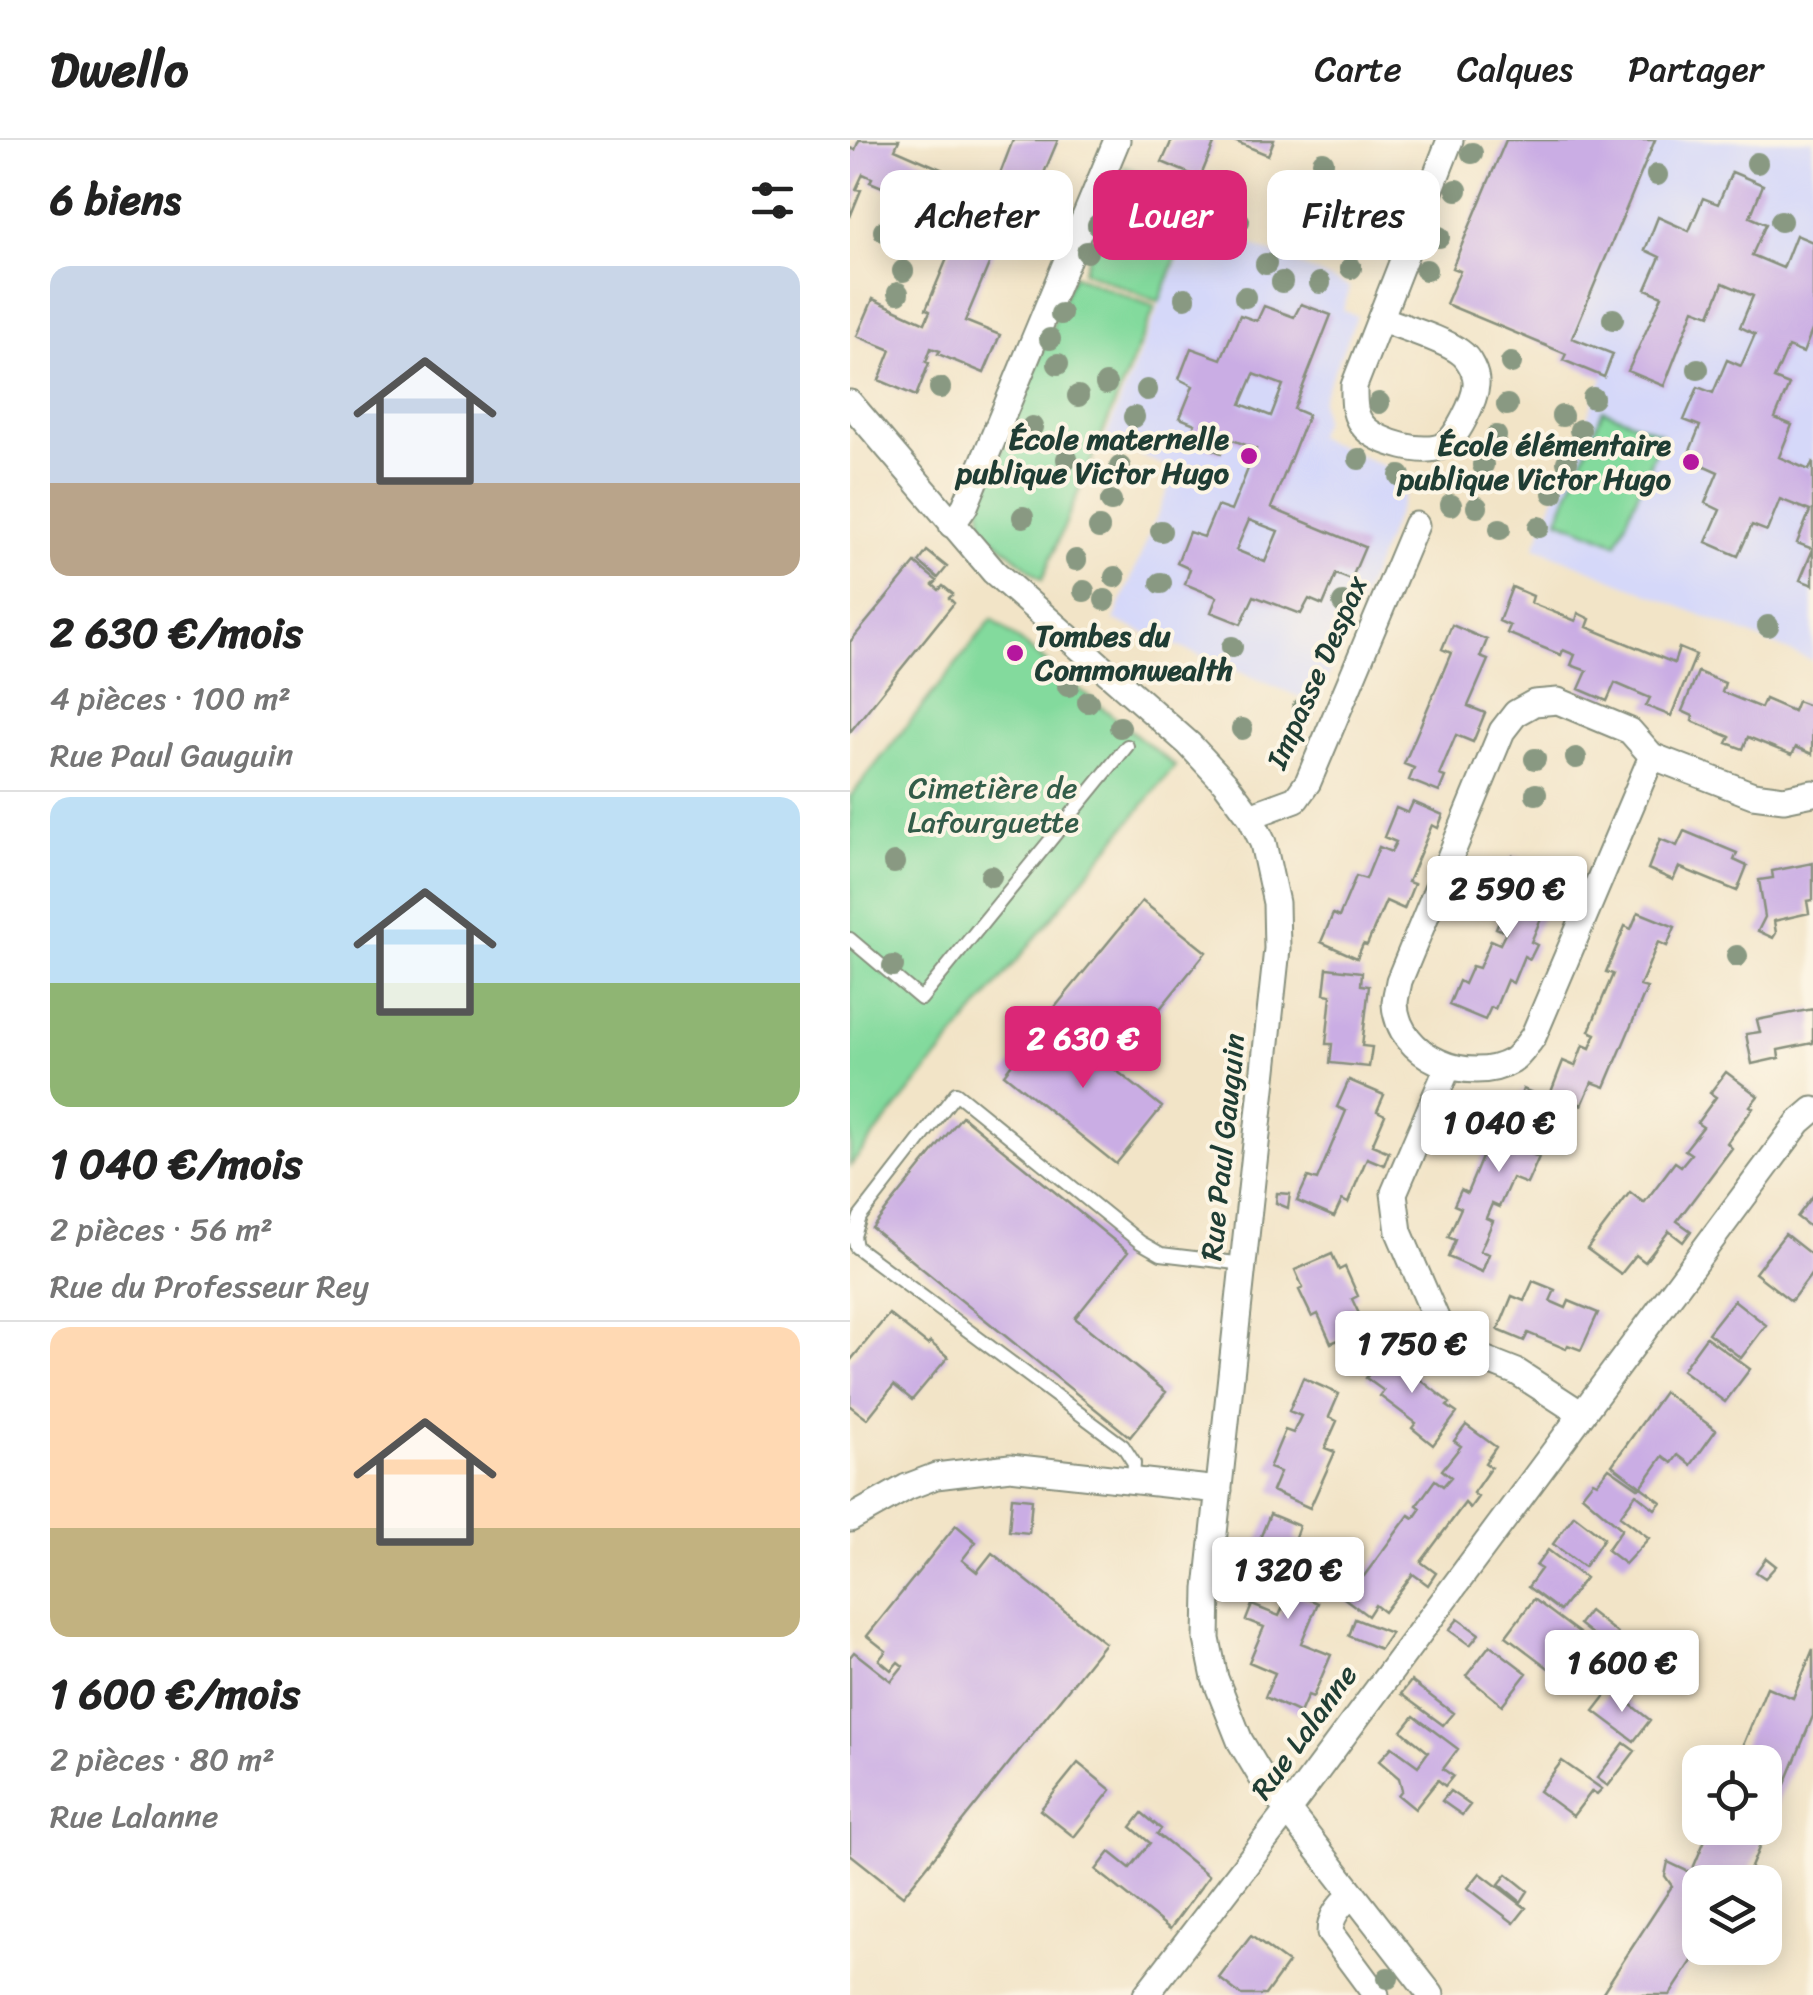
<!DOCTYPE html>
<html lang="fr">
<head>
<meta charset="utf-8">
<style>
  :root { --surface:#fff; --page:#f6f6f6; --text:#222; --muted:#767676; --line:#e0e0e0; --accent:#db2777 }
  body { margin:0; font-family:Sriracha,sans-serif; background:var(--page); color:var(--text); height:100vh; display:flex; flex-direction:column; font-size:38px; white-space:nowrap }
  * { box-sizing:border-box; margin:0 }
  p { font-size:32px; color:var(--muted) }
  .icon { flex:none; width:55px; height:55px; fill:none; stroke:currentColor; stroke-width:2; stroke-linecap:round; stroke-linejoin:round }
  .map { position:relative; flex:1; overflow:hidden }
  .side { display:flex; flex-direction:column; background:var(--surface); width:850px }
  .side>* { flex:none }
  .guide { position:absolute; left:30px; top:30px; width:782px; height:90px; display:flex; gap:20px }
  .fabs { position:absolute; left:832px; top:1605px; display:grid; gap:20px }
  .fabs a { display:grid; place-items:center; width:100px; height:100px; border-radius:20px; background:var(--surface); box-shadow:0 5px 25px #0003; font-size:50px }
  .price { position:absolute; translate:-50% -85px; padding:0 22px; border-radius:10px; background:#fff; color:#222; font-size:32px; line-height:65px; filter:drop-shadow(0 2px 5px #0008) }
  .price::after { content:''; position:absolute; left:50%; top:60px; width:30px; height:22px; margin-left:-15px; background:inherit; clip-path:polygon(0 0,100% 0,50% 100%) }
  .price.current { background:var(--accent); color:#fff }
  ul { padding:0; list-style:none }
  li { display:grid; align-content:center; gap:20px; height:530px; padding:0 50px }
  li+li { border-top:2px solid var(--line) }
  li span { display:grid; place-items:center; height:310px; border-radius:20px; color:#555 }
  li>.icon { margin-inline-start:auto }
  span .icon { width:180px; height:180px; fill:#fffc; stroke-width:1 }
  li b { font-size:42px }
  h2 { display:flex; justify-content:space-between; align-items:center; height:120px; padding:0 50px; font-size:42px }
  .tag { padding:0 35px; border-radius:20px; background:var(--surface); box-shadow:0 5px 25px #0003; font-size:35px; line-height:90px }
  .tag.current { background:var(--accent); color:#fff }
  header { display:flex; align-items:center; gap:60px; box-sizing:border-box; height:140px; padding:0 50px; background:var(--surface); border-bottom:2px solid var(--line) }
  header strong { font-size:48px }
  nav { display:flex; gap:55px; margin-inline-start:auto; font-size:35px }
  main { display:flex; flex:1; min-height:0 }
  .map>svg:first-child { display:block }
  .built { fill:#d5d8f9 }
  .green { fill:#83da9d; stroke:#518c68; stroke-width:2.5 }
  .building { fill:#caade4; fill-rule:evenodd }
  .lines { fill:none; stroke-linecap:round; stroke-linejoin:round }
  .service-casing { stroke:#88907e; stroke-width:16 }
  .minor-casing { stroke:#88907e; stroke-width:29 }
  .service { stroke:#fff; stroke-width:12 }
  .minor { stroke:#fff; stroke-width:25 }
  .tree { fill:#899982 }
  .poi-dot { fill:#b5179e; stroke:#fcf5e5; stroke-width:4 }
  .labels { text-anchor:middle; stroke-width:8; stroke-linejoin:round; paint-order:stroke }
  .poi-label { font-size:30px; font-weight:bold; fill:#1f3d34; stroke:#fcf5e5; text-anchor:end }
  .street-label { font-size:30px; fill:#1f3d34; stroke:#fcf5e5 }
  .park-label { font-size:30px; fill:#335c49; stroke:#fcf5e5 }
</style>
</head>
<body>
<header>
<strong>Dwello</strong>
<nav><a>Carte</a><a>Calques</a><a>Partager</a></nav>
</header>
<main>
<section class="side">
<h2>6 biens<svg class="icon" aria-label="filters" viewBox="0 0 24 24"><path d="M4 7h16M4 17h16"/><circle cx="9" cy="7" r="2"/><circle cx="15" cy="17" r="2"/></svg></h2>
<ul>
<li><span style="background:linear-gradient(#c9d6e8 70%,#b9a48a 0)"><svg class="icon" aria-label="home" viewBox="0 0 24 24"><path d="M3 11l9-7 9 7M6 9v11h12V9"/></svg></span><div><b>2 630 €/mois</b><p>4 pièces · 100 m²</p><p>Rue Paul Gauguin</p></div></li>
<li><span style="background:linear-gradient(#bfe0f5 60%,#8fb573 0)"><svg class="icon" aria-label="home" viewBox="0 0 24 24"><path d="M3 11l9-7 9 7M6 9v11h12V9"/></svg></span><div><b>1 040 €/mois</b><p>2 pièces · 56 m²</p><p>Rue du Professeur Rey</p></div></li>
<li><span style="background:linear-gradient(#ffd9b3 65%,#c2b280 0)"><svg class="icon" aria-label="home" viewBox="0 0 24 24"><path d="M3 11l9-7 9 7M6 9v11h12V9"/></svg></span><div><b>1 600 €/mois</b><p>2 pièces · 80 m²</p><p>Rue Lalanne</p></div></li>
</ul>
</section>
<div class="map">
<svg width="963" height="1855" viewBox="0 0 963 1855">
  <rect width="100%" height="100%" fill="#fcf5e5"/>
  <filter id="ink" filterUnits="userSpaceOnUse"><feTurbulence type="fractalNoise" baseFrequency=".01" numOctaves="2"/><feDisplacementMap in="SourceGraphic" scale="20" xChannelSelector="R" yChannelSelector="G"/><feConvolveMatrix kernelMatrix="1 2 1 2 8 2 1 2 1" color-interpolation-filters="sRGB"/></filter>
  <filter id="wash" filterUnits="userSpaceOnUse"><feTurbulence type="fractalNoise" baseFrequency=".0048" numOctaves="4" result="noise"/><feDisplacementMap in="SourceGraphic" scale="40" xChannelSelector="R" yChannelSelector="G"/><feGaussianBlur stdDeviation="2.25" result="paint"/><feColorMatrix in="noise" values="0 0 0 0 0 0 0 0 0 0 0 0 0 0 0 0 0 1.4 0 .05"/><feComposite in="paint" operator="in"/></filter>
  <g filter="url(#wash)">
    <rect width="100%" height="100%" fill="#f2e4c7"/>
    <path class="built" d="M805,0H963V521L685,407L753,238L713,220Z
      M344,80L500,147L493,170L507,176L471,261L473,281L466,297L562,338L467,564L264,480L326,330L254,301Z"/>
    <path class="green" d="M275,27L350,57L309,162L233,131Z
      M223,135L305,167L192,440L133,389L130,364Z
      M753,270L812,294L767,403L708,379Z
      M142,479L325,626L0,1026V657Z"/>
    <g id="blocks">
      <path class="building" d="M9,0H49L45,9L146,53L152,40L148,39L163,0H208L186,52L220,66L205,103L161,85L162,82L152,78L147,91L152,93L115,181L150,195L134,233L88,214L90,211L81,208L76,222L79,223L66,256L29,240L41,210L7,196L23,159L75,183L80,171L76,169L113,80L20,42L22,38L13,34L6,49L11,50L0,77V8L5,10Z
        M322,0H361L360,3L364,4L350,38L312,22Z
        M382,0H424L418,15Z
        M656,0H805L722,198L763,214L754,237L713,220L716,214L596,164L610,131L602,128Z
        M882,32L913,45L900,77L916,84L902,115L933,128L946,95L963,102V188L953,213L938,207L924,239L939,245L925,278L942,285L929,317L959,330L963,321V445L950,440L963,409L947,403L960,371L930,359L917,391L902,385L888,416L856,402L870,370L855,363L868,332L837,318L850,286L834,280L848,247L863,253L877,220L891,226L905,194L890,187L903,156L873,143L860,175L844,169L814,246L778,231L812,156L796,149L810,117L795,110L808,77L839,91L853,58L868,64Z
        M451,164L481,175L444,269L458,275L421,368L515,407L501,440L486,434L473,465L459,459L451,474L404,456L391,484L361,472L367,457L335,444L340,429L327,423L339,392L354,397L367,366L381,371L406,309L378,298L371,313L339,300L345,284L330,278L343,246L329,239L341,208L371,219L390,175L407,181L414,166L444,177ZM404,234L433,245L421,276L391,264ZM399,380L428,391L415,422L386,410Z
        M77,411L97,427L88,438L69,422Z
        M65,423L87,441L83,445L89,450L93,446L103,454L99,458L104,463L0,592V502Z
        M662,447L683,456L681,463L726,481L728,473L740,479L737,487L824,523L829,508L846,515L821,576L796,566L800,558L765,543L757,561L729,549L737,531L721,525L725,515L713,510L711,515L657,493L660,486L649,481Z
        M602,485L637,500L630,517L638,520L618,566L635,573L623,602L606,595L589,635L595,637L589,652L559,640L564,628L554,624L601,513L592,509Z
        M848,532L875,543L872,552L911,568L915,559L943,571L947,561L963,567L962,614L946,607L942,615L898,597L893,609L877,603L880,597L842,581L843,576L832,571Z
        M563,662L593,675L588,688L582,685L558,742L564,744L554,769L536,761L517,805L513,804L507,818L471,802L483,774L489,777L506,736L516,739L529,707L541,712L546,702L534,697L546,668L558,673Z
        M834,691L887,713L884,720L897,726L887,751L829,727L823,740L798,729L810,699L827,706Z
        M663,716L697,731L691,745L708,752L703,765L698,762L681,802L687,805L680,819L674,816L663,843L657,840L645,869L641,867L635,880L599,865L609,841L614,844L622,826L629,828L641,800L650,804L656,792L646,788L658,759L663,761L668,750L652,743Z
        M963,723V760L957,761L959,773L924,781L926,793L923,798L908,791L915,777L909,740L923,738L922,731Z
        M292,761L356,812L265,924L201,872Z
        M788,772L825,787L817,806L808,802L790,846L797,848L755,947L742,942L732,965L701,952L713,921L725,926L733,905L740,908L746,894L739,891L763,834L756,832L775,786L781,789Z
        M477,828L512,832L511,845L519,846L512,906L522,907L519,927L480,923L482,904H476L481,855L474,854Z
        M963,869V903L928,910L929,918L902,924L896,894L910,892L907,880Z
        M199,877L312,967L266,1024L154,934Z
        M876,932L908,956L900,966L903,968L877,1003L882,1008L827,1081L841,1091L833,1102L819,1091L795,1122L786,1115L771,1134L737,1109L780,1052L794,1063L825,1022L831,1026L841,1014L835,1010L853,987L847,983L866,957L860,953Z
        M499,940L534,955L527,971L535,975L522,1005L539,1012L534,1025L517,1018L498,1063L492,1060L484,1077L447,1061L458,1037L467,1040L496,971L487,967Z
        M673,949L710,965L700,991L692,987L681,1014L689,1017L677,1044L662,1038L649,1067L642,1064L636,1078L643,1081L630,1111L639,1114L632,1132L598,1117L605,1100L598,1097L611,1068L604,1065L611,1050L617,1053L641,996L648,999L665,959L669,961Z
        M112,976L278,1112L225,1178L316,1252L280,1297L22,1088Z
        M427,1053L440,1054L438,1068L426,1063Z
        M963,1056V1089L947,1077Z
        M935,1094L963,1116V1132L941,1161L905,1133Z
        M482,1114L489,1130L495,1127L508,1156L502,1159L511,1178L519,1175L531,1201L496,1217L488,1200L481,1203L468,1174L462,1177L449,1150L453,1148L445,1130Z
        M683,1141L705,1150L700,1161L716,1168L719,1161L748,1173L731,1210L718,1205L716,1209L678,1193L674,1201L648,1190L662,1156L674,1161Z
        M884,1160L916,1185L891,1218L858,1193Z
        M39,1174L78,1205L80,1202L98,1217L62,1260L44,1245L17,1279L0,1266V1221Z
        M856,1197L900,1229L875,1262L832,1230Z
        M540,1207L567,1228L562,1233L600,1263L597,1266L607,1273L583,1305L562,1288L566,1283L530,1256L534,1251L516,1238Z
        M453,1238L489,1254L479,1277L487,1281L475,1308L485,1312L460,1368L422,1351L430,1332L419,1328L435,1290L443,1293L451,1276L439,1271Z
        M814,1252L866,1290L841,1325L828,1315L822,1323L813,1316L791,1347L811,1362L805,1369L786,1354L770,1376L799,1398L775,1424L757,1410L772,1389L732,1355L743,1341L747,1343L759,1328L788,1348L791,1347L762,1325Z
        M616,1285L646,1307L635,1323L641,1327L623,1353L628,1357L620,1368L615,1363L571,1422L586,1433L578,1445L563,1434L534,1472L525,1465L518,1476L490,1455L508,1431L514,1436L559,1375L564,1378L571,1368L567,1365L585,1340L593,1346L601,1337L592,1330L611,1306L604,1301Z
        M162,1357L182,1359L179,1393L159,1391Z
        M420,1374L449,1386L444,1400L462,1407L451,1433L457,1436L449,1455L468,1463L451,1503L481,1515L463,1557L458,1555L450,1573L415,1557L425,1533L399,1522L414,1487L396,1480L402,1465L429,1476L440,1451L420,1443L430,1418L406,1408Z
        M724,1375L754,1398L734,1427L703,1404Z
        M106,1385L126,1402L112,1420L127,1432L142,1413L255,1503L53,1756L0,1714V1517L4,1512L41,1541L53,1526L48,1522L41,1530L29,1520L36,1511L17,1496Z
        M698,1410L735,1438L710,1471L678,1447L691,1429L686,1426Z
        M916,1418L926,1426L915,1438L906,1432Z
        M684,1459L729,1493L701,1530L656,1496Z
        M739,1471L767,1493L758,1507L729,1484Z
        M505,1479L541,1493L530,1509L499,1496Z
        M608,1479L629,1494L620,1505L599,1490Z
        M640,1505L677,1533L652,1565L616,1536Z
        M963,1509V1576L895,1742H850V1809L820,1855H751L822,1746L815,1736L818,1722L841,1733L860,1688H915V1622H886L917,1547L943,1558Z
        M561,1541L603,1573L593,1585L551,1554Z
        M761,1549L800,1580L784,1601L744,1571Z
        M564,1576L608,1609L593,1629L603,1636L595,1646L588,1640L565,1669L548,1655L552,1650L549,1638L529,1621L542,1607L568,1626L578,1612L552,1591Z
        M774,1603L785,1611L758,1646L747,1638Z
        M712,1621L752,1649L747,1654L742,1651L723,1676L689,1651Z
        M228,1623L261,1650L224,1697L190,1670Z
        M600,1651L620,1665L612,1675L592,1661Z
        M292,1673L311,1689L307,1694L359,1736L320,1789L246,1730L260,1712L280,1728L300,1703L281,1687Z
        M630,1733L676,1768L664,1783L618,1748Z
        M657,1734L678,1751L671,1762L649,1744Z
        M401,1796L438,1823L415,1855H391L369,1838Z"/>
    </g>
  </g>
  <g filter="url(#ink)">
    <use href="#blocks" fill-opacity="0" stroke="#88907e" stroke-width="2.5"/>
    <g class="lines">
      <g class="service-casing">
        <path id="service" d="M0,799L71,859L277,606
          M283,1341L284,1323L273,1306L6,1107L4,1096L10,1077L106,953L290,1102L311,1114L394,1124"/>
      </g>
      <g class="minor-casing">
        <path id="minor" d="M532,179C552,187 595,200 610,212C619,218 627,234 626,245C625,260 607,298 594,305C575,316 530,303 515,288C503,276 504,262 504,246L600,0
          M0,263L144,432L339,604L376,644L400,676L413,703L426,763L427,809L358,1449L357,1499L365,1538L390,1601L411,1636L581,1855
          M102,385L115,366L267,0
          M802,616L683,897C677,904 670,916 662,921C619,946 548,917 545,864C545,857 548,848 549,841L652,591L666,573L684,563L708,561L780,591L802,616L903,655L934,659L963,653
          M400,676L446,659L458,642L566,385
          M598,927L544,1053L549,1092L589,1185L604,1203L621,1214L667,1232L730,1273
          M0,1379L57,1347L86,1336L160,1327L369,1350
          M503,1754C490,1765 480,1776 480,1793L526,1855
          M296,1855L438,1670L949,982L963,970"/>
      </g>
      <use href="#service" class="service"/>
      <use href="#minor" class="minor"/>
    </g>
    <g class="tree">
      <circle cx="622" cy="13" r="11"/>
      <circle cx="473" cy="22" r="11"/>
      <circle cx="907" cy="23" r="11"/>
      <circle cx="807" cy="35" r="11"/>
      <circle cx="607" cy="50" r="11"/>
      <circle cx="528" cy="63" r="11"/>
      <circle cx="465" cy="74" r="11"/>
      <circle cx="389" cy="81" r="11"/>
      <circle cx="931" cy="81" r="11"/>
      <circle cx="248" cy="85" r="11"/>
      <circle cx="34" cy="91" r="11"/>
      <circle cx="589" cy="97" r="11"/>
      <circle cx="237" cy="112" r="11"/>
      <circle cx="416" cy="124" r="11"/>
      <circle cx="501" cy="128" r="11"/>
      <circle cx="576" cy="130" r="11"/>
      <circle cx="53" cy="131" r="11"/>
      <circle cx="432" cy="142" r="11"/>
      <circle cx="470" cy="143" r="11"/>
      <circle cx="48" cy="153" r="11"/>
      <circle cx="395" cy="157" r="11"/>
      <circle cx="335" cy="158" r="11"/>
      <circle cx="211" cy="174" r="11"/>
      <circle cx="763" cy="179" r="11"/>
      <circle cx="200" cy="199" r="11"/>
      <circle cx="661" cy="223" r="11"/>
      <circle cx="208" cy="224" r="11"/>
      <circle cx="848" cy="229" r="11"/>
      <circle cx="256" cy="244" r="11"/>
      <circle cx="90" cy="248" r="11"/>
      <circle cx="297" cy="250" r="11"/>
      <circle cx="228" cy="256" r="11"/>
      <circle cx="743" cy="258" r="11"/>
      <circle cx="529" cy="263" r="11"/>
      <circle cx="657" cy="265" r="11"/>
      <circle cx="712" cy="276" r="11"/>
      <circle cx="284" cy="277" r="11"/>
      <circle cx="182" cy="287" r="11"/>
      <circle cx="730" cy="290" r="11"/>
      <circle cx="646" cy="296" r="11"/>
      <circle cx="217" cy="319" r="11"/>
      <circle cx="509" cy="319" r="11"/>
      <circle cx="717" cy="322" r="11"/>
      <circle cx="633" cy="325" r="11"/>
      <circle cx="270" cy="327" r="11"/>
      <circle cx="550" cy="336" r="11"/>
      <circle cx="703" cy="353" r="11"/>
      <circle cx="261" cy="361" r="11"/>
      <circle cx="601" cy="365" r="11"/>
      <circle cx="627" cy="367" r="11"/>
      <circle cx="173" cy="377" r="11"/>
      <circle cx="689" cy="387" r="11"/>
      <circle cx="249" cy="388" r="11"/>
      <circle cx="650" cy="389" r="11"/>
      <circle cx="311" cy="391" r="11"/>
      <circle cx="226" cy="420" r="11"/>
      <circle cx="265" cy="437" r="11"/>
      <circle cx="311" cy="443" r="11"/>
      <circle cx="234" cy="451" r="11"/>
      <circle cx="255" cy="460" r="11"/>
      <circle cx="493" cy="463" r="11"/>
      <circle cx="918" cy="486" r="11"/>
      <circle cx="382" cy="507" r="11"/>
      <circle cx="218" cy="546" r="11"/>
      <circle cx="238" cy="562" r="11"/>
      <circle cx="452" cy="569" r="11"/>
      <circle cx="270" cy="587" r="11"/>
      <circle cx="392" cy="589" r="11"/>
      <circle cx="726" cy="618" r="11"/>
      <circle cx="685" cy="619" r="11"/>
      <circle cx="686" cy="654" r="11"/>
      <circle cx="44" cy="723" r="11"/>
      <circle cx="141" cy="736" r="11"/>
      <circle cx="887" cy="816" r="11"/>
      <circle cx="43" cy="826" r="11"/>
      <circle cx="538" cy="1838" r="11"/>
    </g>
  </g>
  <g class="poi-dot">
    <circle cx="399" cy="316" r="10"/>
    <circle cx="841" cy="322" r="10"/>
    <circle cx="165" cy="513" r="10"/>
  </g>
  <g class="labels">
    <g class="poi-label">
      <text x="379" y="309">École maternelle<tspan x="379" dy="34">publique Victor Hugo</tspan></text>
      <text x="821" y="315">École élémentaire<tspan x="821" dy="34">publique Victor Hugo</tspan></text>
      <text x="185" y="506" text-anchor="start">Tombes du<tspan x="185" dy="34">Commonwealth</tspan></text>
    </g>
    <g class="street-label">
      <text transform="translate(467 532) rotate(-66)" y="10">Impasse Despax</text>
      <text transform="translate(373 1007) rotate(-84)" y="10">Rue Paul Gauguin</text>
      <text transform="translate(454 1592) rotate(-54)" y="10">Rue Lalanne</text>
    </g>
    <g class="park-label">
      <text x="143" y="658">Cimetière de<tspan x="143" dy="34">Lafourguette</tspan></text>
    </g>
  </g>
</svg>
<div class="fabs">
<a><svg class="icon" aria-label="locate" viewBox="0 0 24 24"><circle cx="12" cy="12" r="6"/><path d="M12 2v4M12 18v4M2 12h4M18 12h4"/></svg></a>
<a><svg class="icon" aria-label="layers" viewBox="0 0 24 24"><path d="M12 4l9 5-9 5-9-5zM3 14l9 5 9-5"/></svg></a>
</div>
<b class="price" style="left:657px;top:801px">2 590 €</b>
<b class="price current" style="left:233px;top:951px">2 630 €</b>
<b class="price" style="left:649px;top:1035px">1 040 €</b>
<b class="price" style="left:562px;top:1256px">1 750 €</b>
<b class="price" style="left:438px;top:1482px">1 320 €</b>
<b class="price" style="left:772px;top:1575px">1 600 €</b>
<div class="guide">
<a class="tag">Acheter</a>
<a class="tag current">Louer</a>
<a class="tag">Filtres</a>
</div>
</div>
</main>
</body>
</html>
